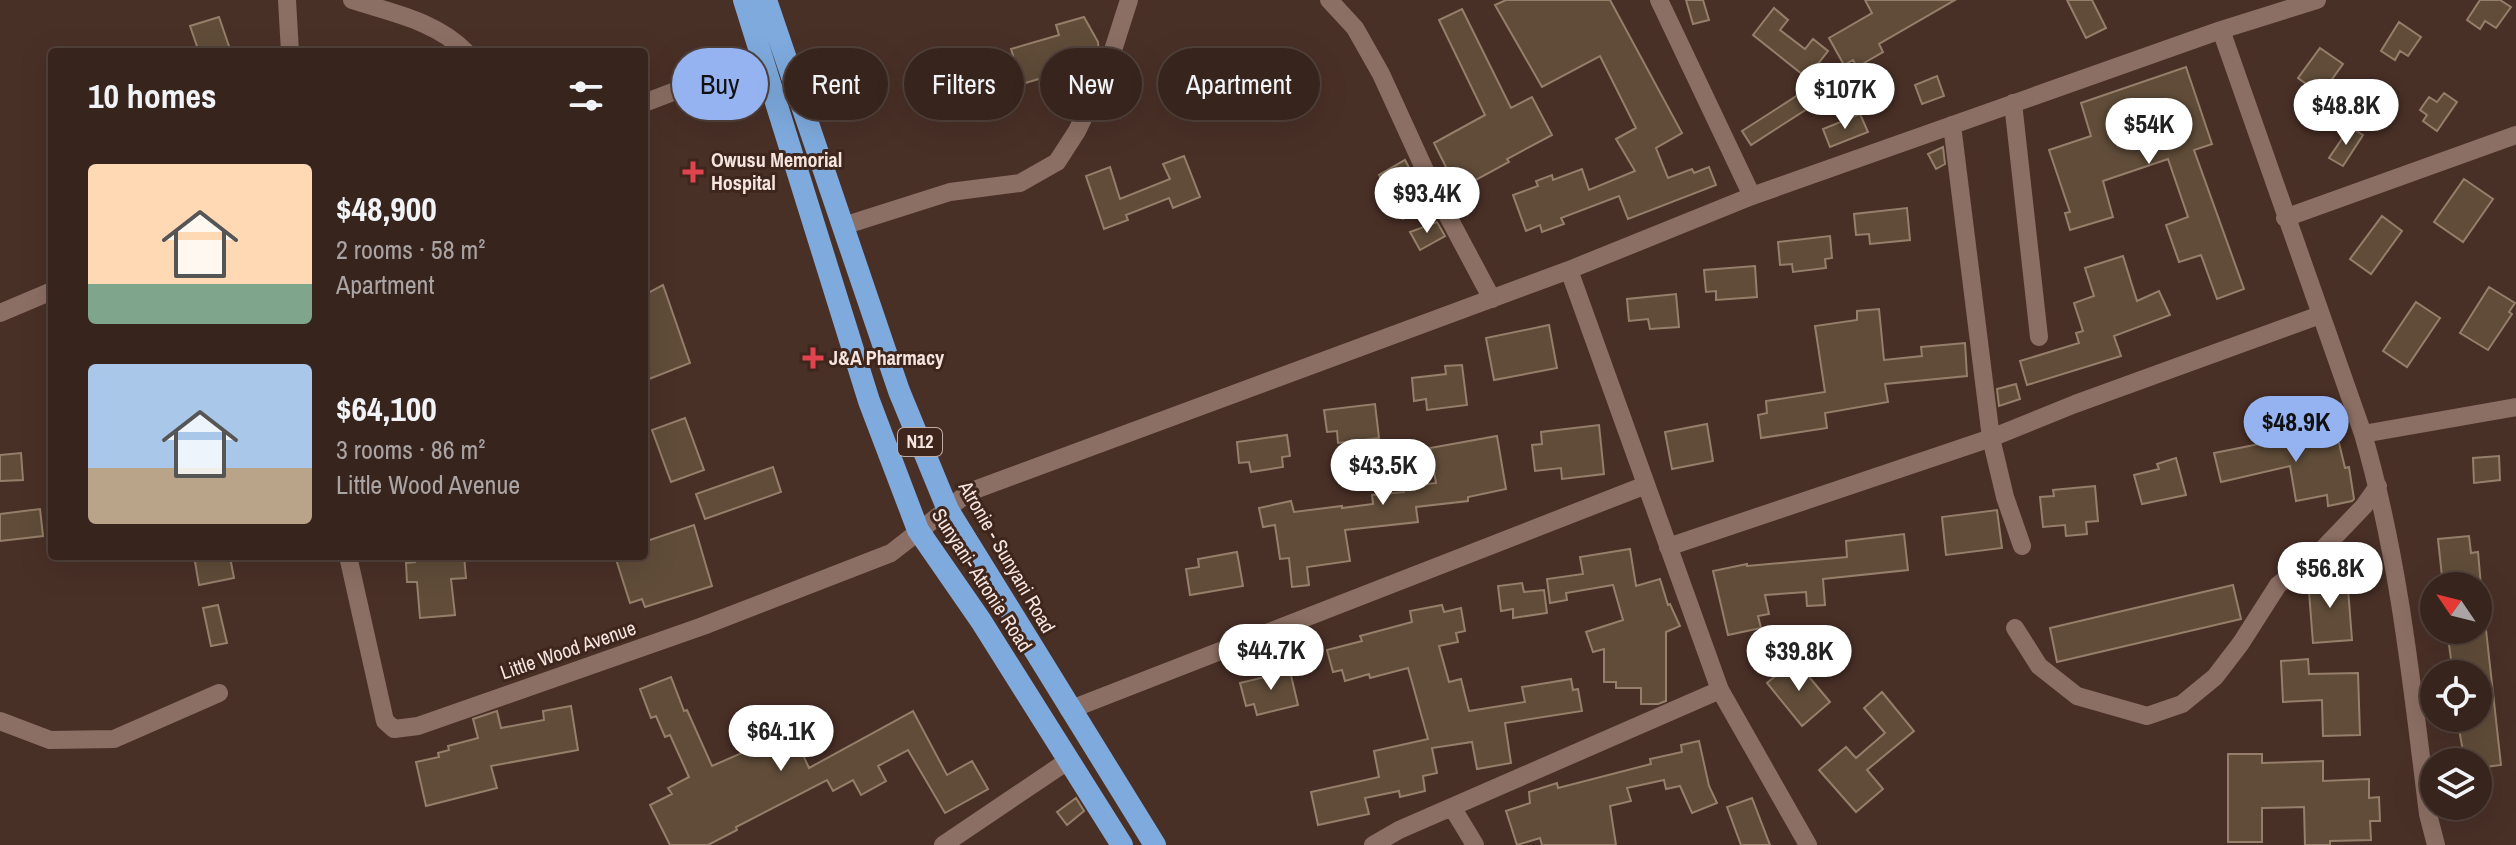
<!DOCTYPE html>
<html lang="en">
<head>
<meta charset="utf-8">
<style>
  :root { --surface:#37241d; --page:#42302a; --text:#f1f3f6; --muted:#aaa4a4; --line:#51413b; --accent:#95b2f1 }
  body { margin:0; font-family:"Archivo Narrow",sans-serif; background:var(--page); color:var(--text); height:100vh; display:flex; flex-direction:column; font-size:30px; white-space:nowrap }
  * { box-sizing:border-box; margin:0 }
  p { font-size:26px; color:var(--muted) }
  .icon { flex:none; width:44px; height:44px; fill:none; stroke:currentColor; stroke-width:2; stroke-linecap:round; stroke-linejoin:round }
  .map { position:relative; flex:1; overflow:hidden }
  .panel { position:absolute; left:48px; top:48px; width:600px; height:512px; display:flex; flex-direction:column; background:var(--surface); border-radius:8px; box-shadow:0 8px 32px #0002,0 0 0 2px var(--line) }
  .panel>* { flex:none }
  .hud { position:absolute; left:672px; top:48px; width:760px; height:72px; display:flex; gap:16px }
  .needle { width:52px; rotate:305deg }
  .controls { position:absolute; left:2420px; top:572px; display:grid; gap:16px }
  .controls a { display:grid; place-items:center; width:72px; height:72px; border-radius:50%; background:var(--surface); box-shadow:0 8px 32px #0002,0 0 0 2px var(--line); font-size:40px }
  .price { position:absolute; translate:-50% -68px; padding:0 18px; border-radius:28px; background:#fff; color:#222; font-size:26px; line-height:52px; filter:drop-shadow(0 2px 4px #0008) }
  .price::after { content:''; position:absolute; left:50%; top:48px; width:24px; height:18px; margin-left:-12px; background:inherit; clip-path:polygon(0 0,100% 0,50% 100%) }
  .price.current { background:var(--accent); color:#111 }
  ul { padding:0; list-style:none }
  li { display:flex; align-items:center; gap:24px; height:200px; padding:0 40px }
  li span { display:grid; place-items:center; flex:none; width:224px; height:160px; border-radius:8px; color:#555 }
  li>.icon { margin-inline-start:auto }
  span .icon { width:96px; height:96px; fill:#fffc; stroke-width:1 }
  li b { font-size:34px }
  h2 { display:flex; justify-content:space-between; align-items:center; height:96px; padding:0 40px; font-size:34px }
  .chip { padding:0 28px; border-radius:36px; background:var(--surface); box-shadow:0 8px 32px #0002,0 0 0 2px var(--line); font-size:28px; line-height:72px }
  .chip.current { background:var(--accent); color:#111 }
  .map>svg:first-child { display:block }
  .building { fill:#604c39; stroke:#957f6a; stroke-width:2 }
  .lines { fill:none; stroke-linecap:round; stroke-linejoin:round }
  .minor { stroke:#8c6f64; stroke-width:18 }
  .trunk { stroke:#7eaade; stroke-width:22 }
  .health-dot { fill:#e0444e; stroke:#3e261d; stroke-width:3 }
  .labels { text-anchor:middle; stroke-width:6; stroke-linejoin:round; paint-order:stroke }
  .shield { fill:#3e261d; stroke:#bfaca5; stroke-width:2 }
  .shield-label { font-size:18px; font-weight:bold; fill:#f6e5df }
  .poi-label { font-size:20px; font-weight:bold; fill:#f6e5df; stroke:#3e261d; text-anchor:start }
  .street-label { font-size:20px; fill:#f6e5df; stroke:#3e261d }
</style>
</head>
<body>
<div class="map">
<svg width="2516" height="845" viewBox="0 0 2516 845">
  <rect width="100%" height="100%" fill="#493027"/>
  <path class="building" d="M1506,0H1610L1682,133L1656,148L1668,178L1692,169L1694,173L1709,167L1716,185L1628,219L1619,196L1561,218L1564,224L1542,232L1540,225L1526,231L1513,195L1538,186L1536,181L1552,175L1553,180L1582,169L1589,190L1635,171L1616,139L1636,128L1600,56L1542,87L1495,5Z
    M1686,0H1703L1709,20L1693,24Z
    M1865,0H1955L1879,44L1883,52L1857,67L1853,60L1844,65L1829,38L1872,13Z
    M2067,0H2092L2106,28L2086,38Z
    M2480,0H2500L2511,7L2496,28L2485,21L2480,29L2467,20Z
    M1774,8L1788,20L1780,30L1805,49L1813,39L1828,51L1807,78L1753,35Z
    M1462,9L1511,108L1532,97L1552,135L1507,159L1509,162L1450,194L1441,177L1449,173L1434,143L1485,115L1439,20Z
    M219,17L231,52H199L190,26Z
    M1084,17L1098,42L1099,56L1090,76L1075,80L1072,69L1022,84L1011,49L1059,35L1056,25Z
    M2399,22L2421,37L2408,56L2400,51L2395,60L2381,51Z
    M2320,48L2343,64L2327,86L2320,80L2313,89L2298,78Z
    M2186,67L2212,144L2194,150L2244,289L2217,299L2201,255L2179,262L2166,225L2188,217L2168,159L2103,181L2113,217L2070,230L2065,213L2070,212L2049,150L2091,136L2081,103Z
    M1937,76L1944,96L1922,104L1915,85Z
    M2444,93L2457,102L2437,131L2423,121L2427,115L2420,110L2429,97L2437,102Z
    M1798,95L1807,109L1751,145L1742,131Z
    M1860,114L1868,132L1830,147L1823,129Z
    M2350,127L2363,135L2343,166L2329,158Z
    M1943,147L1945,164L1936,169L1928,154Z
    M1184,156L1200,197L1173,208L1169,198L1126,215L1128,220L1104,229L1086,176L1110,167L1120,199L1170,179L1163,164Z
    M1405,160L1429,205L1403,219L1379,175Z
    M2464,179L2493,199L2463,242L2434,222Z
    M1907,208L1910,240L1870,244L1869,234L1856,235L1854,214Z
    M2382,216L2402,231L2371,274L2350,259Z
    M1437,222L1445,236L1420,250L1410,232Z
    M1830,236L1832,258L1825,259L1826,268L1793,272L1792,264L1780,265L1778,242Z
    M2123,256L2137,301L2159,291L2170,315L2114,336L2121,356L2027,385L2020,361L2079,343L2076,333L2083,331L2074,303L2094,296L2085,268Z
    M1755,266L1757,297L1716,300V291L1706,292L1704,270Z
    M663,285L690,363L644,381V295Z
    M2489,287L2515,303L2509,312L2512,314L2488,350L2460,333Z
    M1676,294L1679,327L1650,329L1648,319L1629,321L1627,299Z
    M2416,302L2440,318L2407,367L2383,351Z
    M1879,309L1884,360L1922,356L1921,347L1965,343L1967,376L1885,384L1888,402L1825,413L1827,428L1761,438L1758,415L1767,413L1766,401L1825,392L1815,326L1857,320V311Z
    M1549,325L1557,368L1494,380L1486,338Z
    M1462,365L1467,405L1427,410L1426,399L1414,401L1412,378L1446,374L1445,366Z
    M2016,384L2020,399L1999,406L1997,389Z
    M1375,404L1379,438L1338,443L1337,431L1327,432L1324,410Z
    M685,418L704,470L671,482L652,430Z
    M2334,422L2345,468L2349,467L2354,499L2352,501L2328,506L2327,495L2296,501L2290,466L2221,482L2214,453L2314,433L2312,428Z
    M1707,424L1713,461L1672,469L1665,432Z
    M1599,425L1604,474L1562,479L1561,468L1535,471L1532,445L1542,444L1541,432Z
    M1287,435L1290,456L1282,457L1283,467L1251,472L1249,462L1239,463L1237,442Z
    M1497,436L1506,489L1468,497V501L1416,507L1418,522L1345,530L1350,561L1307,567L1309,585L1292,587L1289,558L1280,559L1275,525L1263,527L1259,508L1291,501L1294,512L1342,506V508L1373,504L1372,495L1404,492L1403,487L1436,483L1430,448Z
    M21,453L23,480L0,481V455Z
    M2499,456L2500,480L2474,483L2473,458Z
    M2176,458L2186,495L2142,504L2134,475L2159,469L2157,464Z
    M773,467L781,492L705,519L696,494Z
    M2095,486L2098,521L2086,522L2087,534L2066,536L2065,525L2043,527L2040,497L2054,496L2053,490Z
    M40,509L43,536L0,541V514Z
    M1997,510L2002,548L1946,555L1942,517Z
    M694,525L712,586L645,607L642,599L630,603L615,556H644V542Z
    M1904,534L1908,570L1823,579L1825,605L1807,606L1806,592L1765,595L1769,614L1758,616L1761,628L1728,635L1713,571L1747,564V566L1847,557L1846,541Z
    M2469,536L2471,553L2478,552L2481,586H2443L2438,539Z
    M1630,549L1636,586L1660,579L1668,605L1670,604L1680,626L1666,632V701L1658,704H1641V688H1616V682H1604V649L1593,652L1586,632L1623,620L1613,585L1566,593L1567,600L1550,603L1547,579L1583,574L1580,557Z
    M1237,552L1243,586L1190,595L1186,569L1199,567L1198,559Z
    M194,556H216V560L230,557L234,578L199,585Z
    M414,556H464L466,578L451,579L455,615L420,618L417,582H407L406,563L415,562Z
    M2347,576L2352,640L2313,643L2308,579Z
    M1522,583L1524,592L1544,590L1547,613L1513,618V609L1501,611L1498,586Z
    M2233,585L2241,619L2057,662L2050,628Z
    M218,605L227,643L211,646L203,608Z
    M1442,605L1444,612L1461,608L1465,631L1456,633L1458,642L1439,646L1449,682L1461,679L1469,711L1525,702L1522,687L1571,679L1573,690L1578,689L1582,711L1505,723L1511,763L1477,769L1472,742L1432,748L1437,773L1423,776L1425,791L1400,797L1399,791L1365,798L1369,814L1318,825L1311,792L1379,777L1374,751L1428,739L1408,668L1370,678L1369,674L1345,681L1342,670L1333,672L1327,650L1362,641L1360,636L1412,622L1410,611Z
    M2447,630H2486L2501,765L2478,768V762H2465L2458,724H2461L2460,718H2478V674H2453Z
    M1305,636L1311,652L1287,660L1282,645Z
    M2308,659L2309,674L2358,673L2360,735L2323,736L2322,700L2283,702L2281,661Z
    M1795,660L1830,702L1802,726L1767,683Z
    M1289,667L1298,705L1257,715L1254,704L1246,706L1240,683L1273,675L1272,671Z
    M671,677L684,711L687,710L712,766L792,731L809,768L913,711L947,775L972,761L988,789L945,813L908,750L878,766L886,781L861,795L853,780L833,791L827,780L736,827L737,830L708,845H670L650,805L672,794L668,788L689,777L670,735L665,737L656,716L651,718L640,689Z
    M1882,692L1914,731L1867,770L1883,789L1856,812L1819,770L1846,747L1856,758L1885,733L1864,708Z
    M571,706L578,750L491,766L497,788L426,806L416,762L439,757L438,753L449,750L448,746L478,738L473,719L497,711L501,728L544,720L543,711Z
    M1699,741L1709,786L1717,803L1692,813L1680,786L1666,789L1664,780L1627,788L1631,801L1610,806L1616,845H1542L1540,838L1517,845L1506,811L1530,803L1529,792L1557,783L1558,788L1651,764L1650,759L1682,752L1681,745Z
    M2228,754H2262V763L2323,761V781L2369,779V798L2379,797L2380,821H2370L2371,840L2330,841V845H2305L2304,807L2262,808V842H2228Z
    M1076,798L1084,811L1067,825L1057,812Z
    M1752,798L1770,845H1741L1727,807Z"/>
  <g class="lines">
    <path class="minor" d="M287,0L290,52
      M352,0C392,13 436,21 466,52
      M1329,0L1355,28L1381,74L1434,190L1492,299
      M1659,0L1752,196
      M2221,30L2363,434L2516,407
      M644,103L762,58
      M2013,103L2039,337
      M1952,125L1991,438L2005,497L2022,546
      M2285,218L2516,135
      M843,226L950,192L1020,183L1057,162L1077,131L1107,69L1129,0
      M1569,270L1720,690L1808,845
      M0,313L52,291
      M2363,434C2399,557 2412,686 2428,814L2436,845
      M1668,547L1991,438L2075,404L2320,315
      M348,556L385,721L394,729L418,726L703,626L891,553L969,492L1569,270L1752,196L2221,30L2317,0
      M2015,628L2039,666L2077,696L2147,716L2182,704L2215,677L2241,643L2278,585L2319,553L2364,506L2378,486
      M1069,710L1646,485
      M0,721L50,740L114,739L219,693
      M1452,807L1475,845
      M943,845L1069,760
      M1373,845L1399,830L1720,690"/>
    <path class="trunk" d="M744,0L869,401L918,530L981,621L1122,845
      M766,0L899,391L948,510L1155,845"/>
  </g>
  <g class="health-dot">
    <path d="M689 160h8v8h8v8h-8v8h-8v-8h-8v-8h8z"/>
    <path d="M809 346h8v8h8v8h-8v8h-8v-8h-8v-8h8z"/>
  </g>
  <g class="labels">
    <rect class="shield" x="898" y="428" width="44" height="28" rx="6"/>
    <g class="shield-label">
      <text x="920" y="448">N12</text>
    </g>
    <g class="poi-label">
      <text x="711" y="167">Owusu Memorial<tspan x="711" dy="23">Hospital</tspan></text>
      <text x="829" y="365">J&amp;A Pharmacy</text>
    </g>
    <g class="street-label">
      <text transform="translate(1007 557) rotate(60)" y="7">Atronie - Sunyani Road</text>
      <text transform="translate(982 580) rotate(57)" y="7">Sunyani- Atronie Road</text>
      <text transform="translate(568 650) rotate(-19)" y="7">Little Wood Avenue</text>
    </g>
  </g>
</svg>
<div class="controls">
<a><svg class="needle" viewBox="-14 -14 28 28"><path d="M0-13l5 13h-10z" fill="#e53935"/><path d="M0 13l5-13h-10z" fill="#aaa4a4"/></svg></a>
<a><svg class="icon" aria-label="locate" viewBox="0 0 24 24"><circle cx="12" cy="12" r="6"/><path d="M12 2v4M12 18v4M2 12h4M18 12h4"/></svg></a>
<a><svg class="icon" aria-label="layers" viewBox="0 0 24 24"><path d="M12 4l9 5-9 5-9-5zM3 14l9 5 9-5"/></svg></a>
</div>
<b class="price" style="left:1845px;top:131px">$107K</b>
<b class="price" style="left:2346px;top:147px">$48.8K</b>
<b class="price" style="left:2149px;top:166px">$54K</b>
<b class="price" style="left:1427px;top:235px">$93.4K</b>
<b class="price current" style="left:2296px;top:464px">$48.9K</b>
<b class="price" style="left:1383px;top:507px">$43.5K</b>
<b class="price" style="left:2330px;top:610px">$56.8K</b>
<b class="price" style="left:1271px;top:692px">$44.7K</b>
<b class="price" style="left:1799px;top:693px">$39.8K</b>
<b class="price" style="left:781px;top:773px">$64.1K</b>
<div class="hud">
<a class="chip current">Buy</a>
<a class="chip">Rent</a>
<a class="chip">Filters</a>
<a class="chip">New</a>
<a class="chip">Apartment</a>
</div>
<section class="panel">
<h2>10 homes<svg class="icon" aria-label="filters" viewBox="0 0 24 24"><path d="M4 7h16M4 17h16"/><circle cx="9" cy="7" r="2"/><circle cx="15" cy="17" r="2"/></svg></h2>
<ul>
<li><span style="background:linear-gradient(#ffd9b3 75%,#7fa58c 0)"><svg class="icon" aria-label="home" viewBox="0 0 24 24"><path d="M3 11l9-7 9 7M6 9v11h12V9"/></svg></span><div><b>$48,900</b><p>2 rooms · 58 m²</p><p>Apartment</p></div></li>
<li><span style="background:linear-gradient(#a9c7e8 65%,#b9a48a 0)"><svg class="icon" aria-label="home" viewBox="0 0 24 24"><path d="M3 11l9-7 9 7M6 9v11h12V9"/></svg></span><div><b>$64,100</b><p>3 rooms · 86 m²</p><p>Little Wood Avenue</p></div></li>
</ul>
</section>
</div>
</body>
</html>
